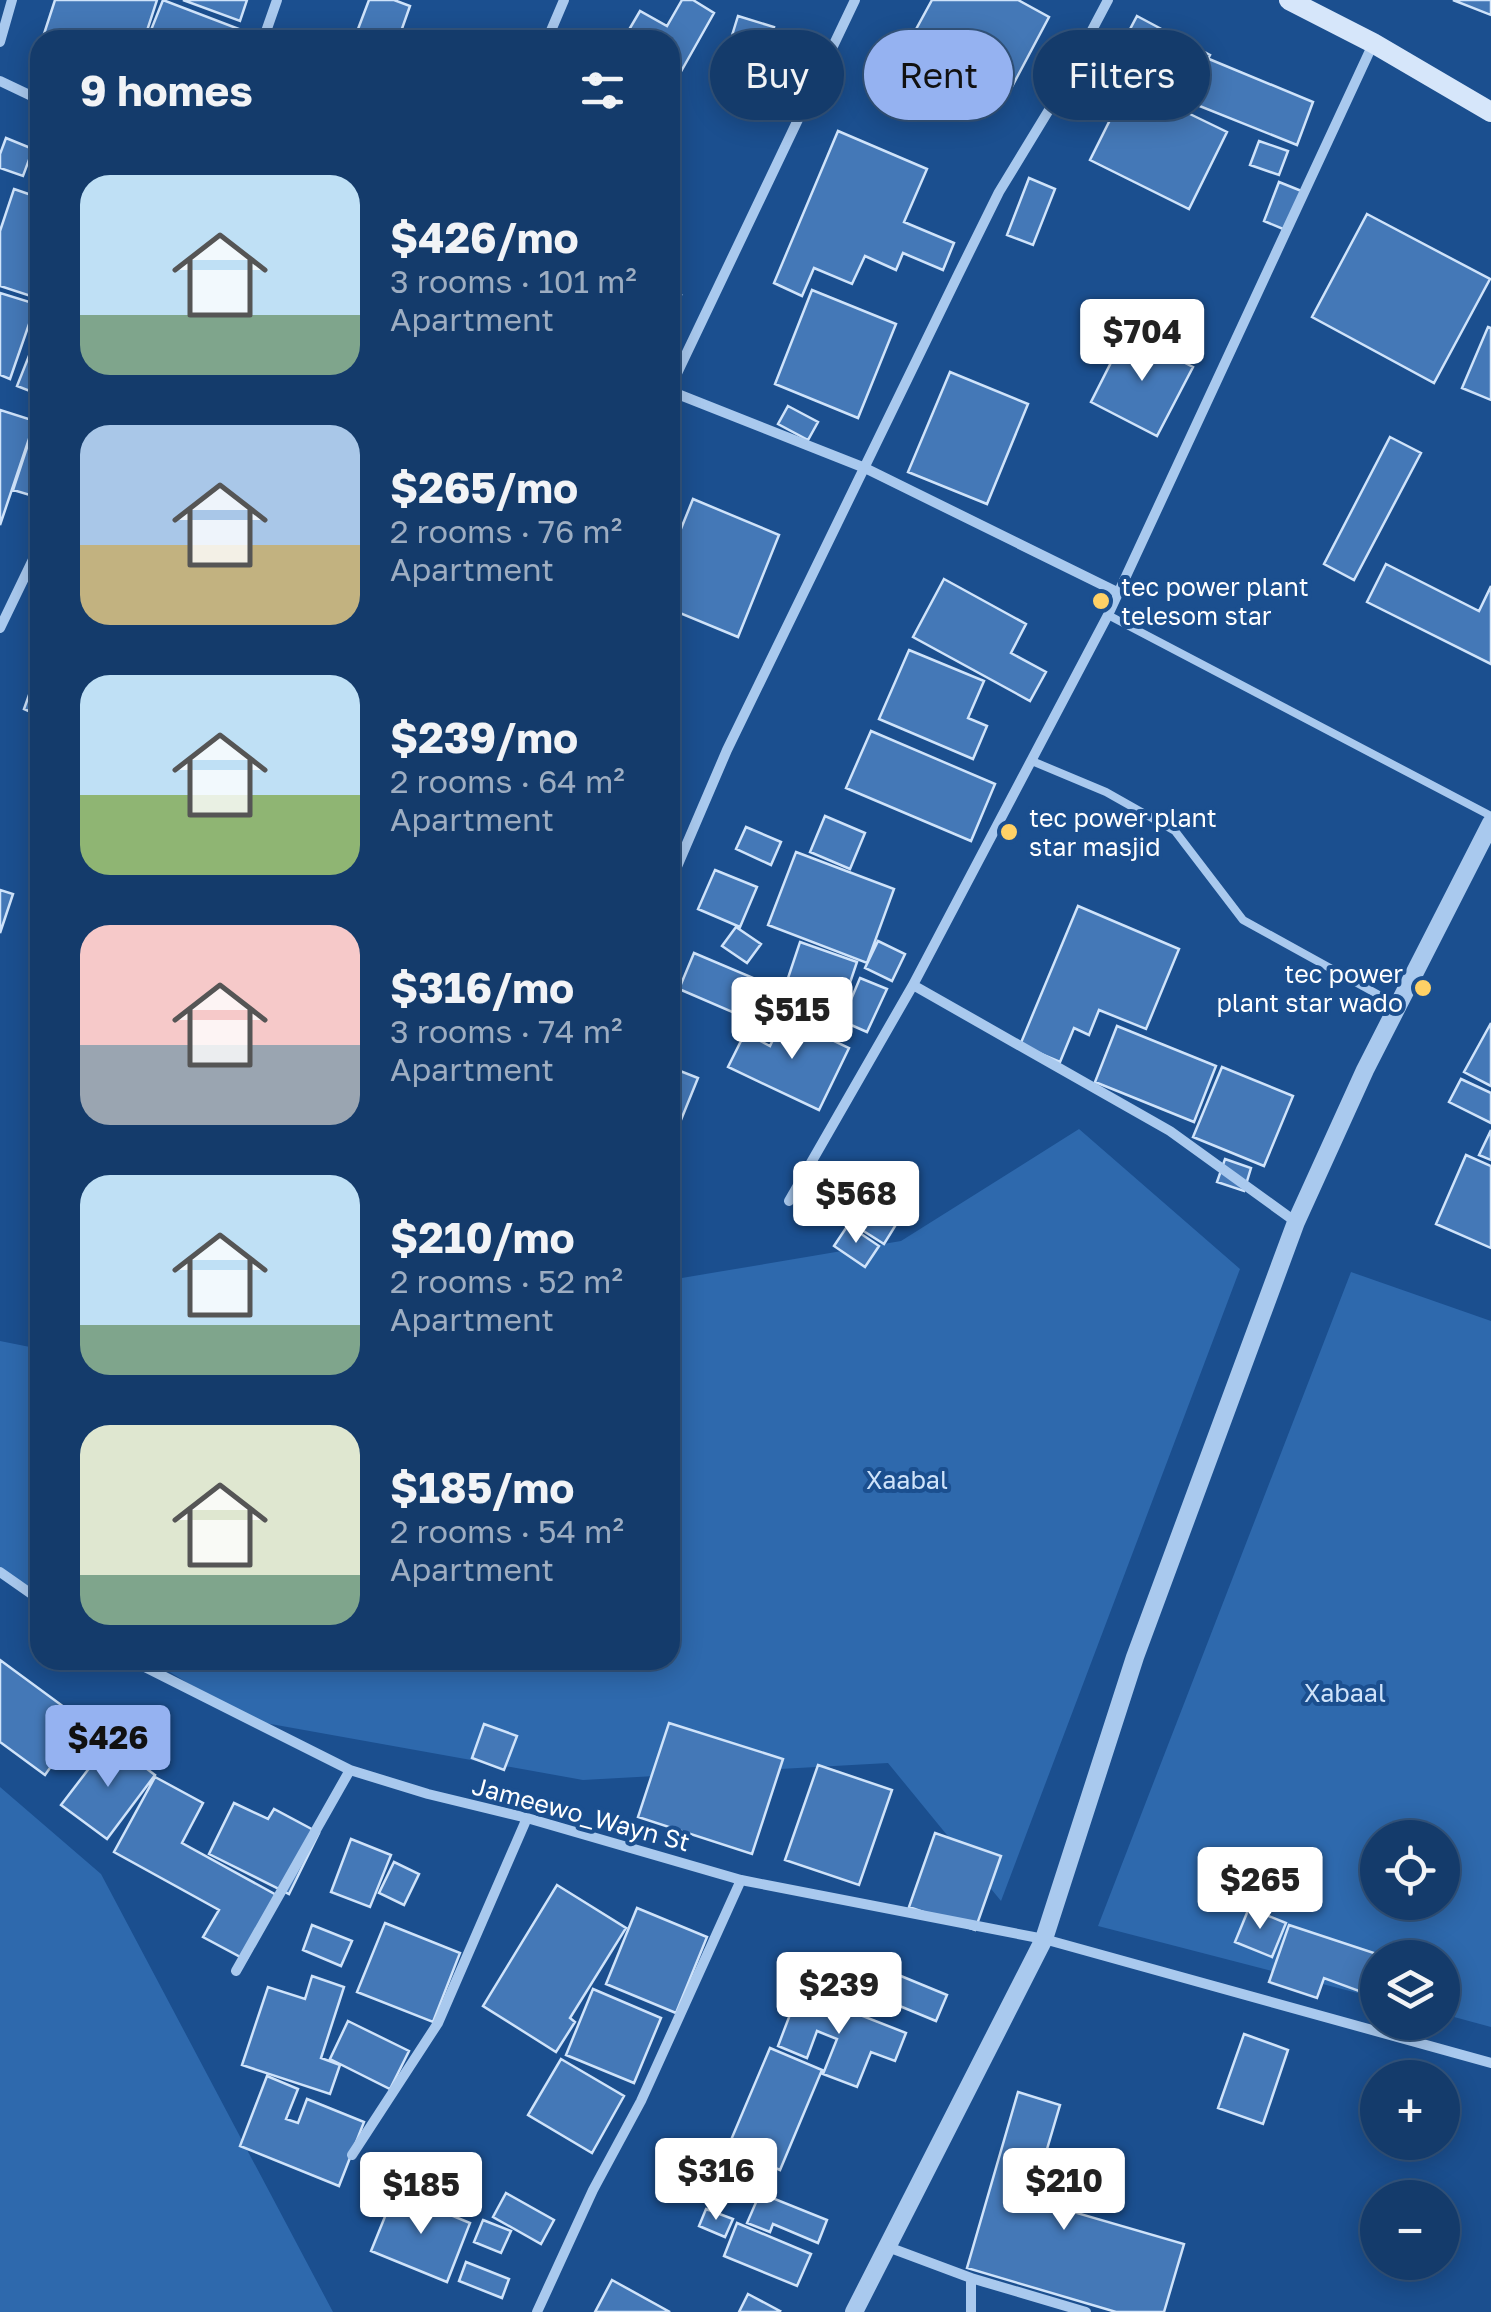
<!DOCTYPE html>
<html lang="en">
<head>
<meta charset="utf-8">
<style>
  :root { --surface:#143b6b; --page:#1d4271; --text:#f1f3f6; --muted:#9dadc1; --line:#33557e; --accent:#95b2f1 }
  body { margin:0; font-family:"Golos Text",sans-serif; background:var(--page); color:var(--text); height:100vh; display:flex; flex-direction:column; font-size:38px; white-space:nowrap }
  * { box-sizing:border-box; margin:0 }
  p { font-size:32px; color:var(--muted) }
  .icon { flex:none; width:55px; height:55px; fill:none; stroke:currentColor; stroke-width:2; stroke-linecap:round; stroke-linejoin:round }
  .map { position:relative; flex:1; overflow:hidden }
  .sheet { position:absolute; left:30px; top:30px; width:650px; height:1640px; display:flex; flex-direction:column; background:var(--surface); border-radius:30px; box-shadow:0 5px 25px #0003,0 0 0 2px var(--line) }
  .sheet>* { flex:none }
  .banner { position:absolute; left:710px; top:30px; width:630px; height:90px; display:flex; gap:20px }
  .fabs { position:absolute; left:1360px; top:1820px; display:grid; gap:20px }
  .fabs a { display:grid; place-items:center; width:100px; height:100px; border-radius:50%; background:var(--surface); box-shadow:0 5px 25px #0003,0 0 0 2px var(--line); font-size:50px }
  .price { position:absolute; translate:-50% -85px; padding:0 22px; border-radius:10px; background:#fff; color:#222; font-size:32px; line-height:65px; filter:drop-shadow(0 2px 5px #0008) }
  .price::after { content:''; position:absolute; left:50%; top:60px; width:30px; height:22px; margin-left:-15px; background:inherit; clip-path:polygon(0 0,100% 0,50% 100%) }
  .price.on { background:var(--accent); color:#111 }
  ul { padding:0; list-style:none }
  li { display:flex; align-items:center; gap:30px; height:250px; padding:0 50px }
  li span { display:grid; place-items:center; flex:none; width:280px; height:200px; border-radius:30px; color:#555 }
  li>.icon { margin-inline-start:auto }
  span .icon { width:120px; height:120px; fill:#fffc; stroke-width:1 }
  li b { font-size:42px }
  h2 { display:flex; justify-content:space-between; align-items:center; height:120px; padding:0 50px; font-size:42px }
  .tag { padding:0 35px; border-radius:45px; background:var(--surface); box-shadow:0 5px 25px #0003,0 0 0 2px var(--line); font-size:35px; line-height:90px }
  .tag.on { background:var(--accent); color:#111 }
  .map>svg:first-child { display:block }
  .green { fill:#2e69ad; fill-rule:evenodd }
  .building { fill:#4478b7; stroke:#cfe3fa; stroke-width:2.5 }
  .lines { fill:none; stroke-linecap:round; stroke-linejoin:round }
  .service { stroke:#a9c9ee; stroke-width:8 }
  .minor { stroke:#a9c9ee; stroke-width:10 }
  .tertiary { stroke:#a9c9ee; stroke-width:18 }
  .secondary { stroke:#d6e6fa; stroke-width:20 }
  .poi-dot { fill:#ffd166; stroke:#1b4f8f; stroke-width:4 }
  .labels { text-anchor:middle; stroke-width:8; stroke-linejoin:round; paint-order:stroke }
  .poi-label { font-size:25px; fill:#fff; stroke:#1b4f8f; text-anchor:start }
  .park-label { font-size:25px; fill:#cfe3fa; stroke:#1b4f8f }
  .street-label { font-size:25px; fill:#fff; stroke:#1b4f8f }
</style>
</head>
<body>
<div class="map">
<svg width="1491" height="2312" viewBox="0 0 1491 2312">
  <rect width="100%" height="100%" fill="#1b4f8f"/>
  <path class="green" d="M1079,1129L1240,1269L1001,1901L888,1763L583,1780L248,1720L150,1660H670V1280L901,1241Z
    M1351,1272L1491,1321V2027L1443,2014L1442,1958H1378L1377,1998L1098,1926ZM1378,1838H1442V1902H1378Z
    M0,1341L40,1349V1593L0,1569Z
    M0,1787L101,1874L333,2312H0Z"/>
  <path class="building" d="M55,0H157L144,40H42Z
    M163,0L252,34L250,40H147Z
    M183,0H247L240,21Z
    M369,0H394L410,6L398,40H388L358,29Z
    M682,0H693L714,13L670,91V40H623L640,11L667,26Z
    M932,0H1018L1049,17L1006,98L908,44Z
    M1453,0H1491V15Z
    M738,16L774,27L762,65L726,55Z
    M1137,16L1210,55L1191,90L1118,52Z
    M1209,59L1313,102L1297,145L1192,103Z
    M949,73L984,91L974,110L939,92Z
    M1128,84L1227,132L1189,209L1090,160Z
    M838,131L927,169L904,222L954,243L943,270L903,253L896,270L865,256L852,284L814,268L802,296L774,283Z
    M6,138L33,149L23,176L0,168V154Z
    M1259,141L1288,151L1279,175L1250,165Z
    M1029,178L1055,189L1033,245L1007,235Z
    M1279,182L1304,192L1288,231L1264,221Z
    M14,189L40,198V299L0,286V231Z
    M1367,214L1490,279L1434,383L1312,317Z
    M670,289L681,295L670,317Z
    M812,290L896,324L858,418L775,384Z
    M0,293L36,304L10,379L0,375Z
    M1488,327L1491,328V400L1462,388Z
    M40,328V395L17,386Z
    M1126,333L1193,367L1157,436L1091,402Z
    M950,372L1028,404L987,504L908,472Z
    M788,406L818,422L808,440L778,424Z
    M0,410L35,421L0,525Z
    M37,417L40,418V498L13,490Z
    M1390,437L1421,453L1354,580L1324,564Z
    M693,499L779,535L738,637L670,609V556Z
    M1386,564L1479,611L1491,586V664L1367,602Z
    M944,579L1026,624L1011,653L1046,672L1030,701L913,637Z
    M909,650L984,681L968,718L987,726L973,759L879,719Z
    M35,678L40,679V716L24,709Z
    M871,731L995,784L971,841L846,788Z
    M825,816L865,833L850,869L810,852Z
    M746,827L781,842L771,865L736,849Z
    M796,852L894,889L867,963L768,925Z
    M715,870L757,887L740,927L698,909Z
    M0,890L13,894L0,933Z
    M1078,906L1179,949L1146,1029L1099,1010L1089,1035L1074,1028L1060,1062L1020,1045Z
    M736,927L761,944L747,963L722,946Z
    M878,941L905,954L892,981L865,968Z
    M800,942L857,962L834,1030L777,1011Z
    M694,953L767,984L751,1020L679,989Z
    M860,978L887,989L867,1032L842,1021Z
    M784,1017L849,1048L819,1110L728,1067L745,1033L770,1046Z
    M1491,1023V1086L1464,1072Z
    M1117,1026L1216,1066L1194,1122L1095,1082Z
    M670,1067L698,1078L670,1147Z
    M1222,1067L1293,1096L1264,1166L1193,1137Z
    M1461,1079L1491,1093V1123L1449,1102Z
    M1491,1130V1160L1479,1155Z
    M1466,1155L1491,1166V1248L1436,1224Z
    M1225,1159L1251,1168L1244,1191L1217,1182Z
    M842,1188L897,1223L884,1244L829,1209Z
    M848,1225L879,1246L865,1267L834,1246Z
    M0,1660L83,1721L45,1775L0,1742Z
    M669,1723L783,1759L752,1854L638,1817Z
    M484,1724L517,1736L504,1770L472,1758Z
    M110,1741L155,1775L107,1839L61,1805Z
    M818,1765L892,1790L859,1885L785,1860Z
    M155,1777L203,1803L182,1843L280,1897L246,1960L203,1937L219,1910L114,1852Z
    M234,1803L268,1819L274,1809L319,1833L289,1894L209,1854Z
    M935,1833L1001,1856L975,1930L909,1907Z
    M351,1839L391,1855L370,1907L331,1892Z
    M394,1862L419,1874L404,1905L379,1893Z
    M557,1885L626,1928L570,2018L575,2022L556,2052L483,2006Z
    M637,1908L707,1937L676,2013L606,1984Z
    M1249,1908L1286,1923L1272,1957L1235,1942Z
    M385,1923L460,1953L433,2022L357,1992Z
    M312,1925L352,1941L341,1966L303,1950Z
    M1289,1925L1380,1955L1367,1994L1324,1978L1317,1998L1269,1982Z
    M896,1974L947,1995L936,2021L885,2000Z
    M312,1976L344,1987L321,2058L340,2065L330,2094L242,2065L268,1987L305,1999Z
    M593,1989L661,2018L634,2083L566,2055Z
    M799,1991L906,2033L895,2061L871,2052L857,2087L823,2074L837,2039L817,2031L807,2058L778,2046Z
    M348,2021L409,2051L390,2089L330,2059Z
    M1244,2034L1288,2050L1263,2124L1218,2108Z
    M770,2048L822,2070L780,2170L728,2147Z
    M561,2059L624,2096L592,2153L528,2115Z
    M267,2076L298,2089L286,2119L298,2123L307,2099L364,2122L339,2186L240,2146Z
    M1018,2092L1060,2105L1032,2200L1184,2244L1164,2312H1116L967,2268Z
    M395,2192L470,2223L447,2282L371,2251Z
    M506,2193L554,2220L541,2244L493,2217Z
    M760,2193L827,2220L818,2243L773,2224L770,2232L747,2223Z
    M706,2209L733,2219L725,2237L699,2226Z
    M483,2220L511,2231L501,2253L474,2242Z
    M737,2223L811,2254L797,2286L724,2256Z
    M466,2262L509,2279L502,2298L459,2281Z
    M612,2280L670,2312H595Z
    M748,2294L780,2311L779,2312H739Z"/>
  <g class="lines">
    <path class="service" d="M1108,615L1491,816
      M1032,761L1106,792L1175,831L1243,920L1397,1005"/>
    <path class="minor" d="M263,40L277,0
      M547,40L564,0
      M0,42L12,0
      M0,81L40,100
      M670,388L855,0
      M670,391L865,468L1119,593
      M0,628L40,545
      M670,883L727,750L958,275L999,192L1055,100L1108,0
      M913,985L1170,1131L1296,1222
      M789,1201L913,985L1108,615L1373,44
      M0,1572L40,1600
      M131,1660L350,1770L428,1794L527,1818L741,1880L1044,1939L1491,2063
      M236,1971L350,1770
      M352,2155L438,2023L527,1818
      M888,2247L971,2278V2312
      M971,2278L1086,2312
      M537,2312L593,2190L641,2101L741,1880"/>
    <path class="tertiary" d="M854,2312L1044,1939L1135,1657L1296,1222L1365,1070L1491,823"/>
    <path class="secondary" d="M1289,0L1373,43L1491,112"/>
  </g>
  <g class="poi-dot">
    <circle cx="1101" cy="601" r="10"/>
    <circle cx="1009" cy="832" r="10"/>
    <circle cx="1423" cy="988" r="10"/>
  </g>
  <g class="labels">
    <g class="poi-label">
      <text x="1121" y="596">tec power plant<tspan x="1121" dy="29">telesom star</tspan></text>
      <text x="1029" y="827">tec power plant<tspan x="1029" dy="29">star masjid</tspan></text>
      <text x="1403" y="983" text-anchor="end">tec power<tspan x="1403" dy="29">plant star wado</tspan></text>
    </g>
    <g class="park-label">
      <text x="907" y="1489">Xaabal</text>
      <text x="1345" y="1702">Xabaal</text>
    </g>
    <g class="street-label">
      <text transform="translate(581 1814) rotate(15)" y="9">Jameewo_Wayn St</text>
    </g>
  </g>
</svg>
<div class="fabs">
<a><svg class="icon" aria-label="locate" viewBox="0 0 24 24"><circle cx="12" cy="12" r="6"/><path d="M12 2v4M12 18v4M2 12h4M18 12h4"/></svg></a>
<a><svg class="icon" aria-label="layers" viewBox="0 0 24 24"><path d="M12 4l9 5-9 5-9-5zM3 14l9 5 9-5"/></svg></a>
<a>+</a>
<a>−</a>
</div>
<b class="price" style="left:1142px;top:384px">$704</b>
<b class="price" style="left:792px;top:1062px">$515</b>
<b class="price" style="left:856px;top:1246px">$568</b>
<b class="price on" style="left:108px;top:1790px">$426</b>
<b class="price" style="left:1260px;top:1932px">$265</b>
<b class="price" style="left:839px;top:2037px">$239</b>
<b class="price" style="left:716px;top:2223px">$316</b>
<b class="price" style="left:1064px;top:2233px">$210</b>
<b class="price" style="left:421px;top:2237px">$185</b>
<div class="banner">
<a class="tag">Buy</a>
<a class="tag on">Rent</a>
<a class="tag">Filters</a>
</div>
<section class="sheet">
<h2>9 homes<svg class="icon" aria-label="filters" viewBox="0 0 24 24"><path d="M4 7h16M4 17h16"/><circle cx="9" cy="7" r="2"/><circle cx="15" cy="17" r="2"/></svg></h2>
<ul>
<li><span style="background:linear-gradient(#bfe0f5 70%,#7fa58c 0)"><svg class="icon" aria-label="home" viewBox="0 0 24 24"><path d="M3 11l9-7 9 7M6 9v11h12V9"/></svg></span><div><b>$426/mo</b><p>3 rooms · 101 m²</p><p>Apartment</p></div></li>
<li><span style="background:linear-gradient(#a9c7e8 60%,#c2b280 0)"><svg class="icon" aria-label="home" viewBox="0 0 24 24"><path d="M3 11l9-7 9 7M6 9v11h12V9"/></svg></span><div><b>$265/mo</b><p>2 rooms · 76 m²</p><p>Apartment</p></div></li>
<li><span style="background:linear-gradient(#bfe0f5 60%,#8fb573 0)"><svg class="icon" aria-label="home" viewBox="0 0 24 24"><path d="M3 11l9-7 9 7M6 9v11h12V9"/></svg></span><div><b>$239/mo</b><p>2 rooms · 64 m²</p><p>Apartment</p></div></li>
<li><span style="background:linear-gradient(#f6c9c9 60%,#9aa5b1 0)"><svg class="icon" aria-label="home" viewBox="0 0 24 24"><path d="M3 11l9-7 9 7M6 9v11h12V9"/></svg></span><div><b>$316/mo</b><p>3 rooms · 74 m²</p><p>Apartment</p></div></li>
<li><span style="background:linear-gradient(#bfe0f5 75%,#7fa58c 0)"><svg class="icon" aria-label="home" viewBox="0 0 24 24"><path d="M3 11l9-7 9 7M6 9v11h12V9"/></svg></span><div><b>$210/mo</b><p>2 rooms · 52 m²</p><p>Apartment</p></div></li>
<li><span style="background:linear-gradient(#dfe7d0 75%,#7fa58c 0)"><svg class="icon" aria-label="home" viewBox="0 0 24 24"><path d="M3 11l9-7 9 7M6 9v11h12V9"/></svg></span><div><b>$185/mo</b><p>2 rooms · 54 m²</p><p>Apartment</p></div></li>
</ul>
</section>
</div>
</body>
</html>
